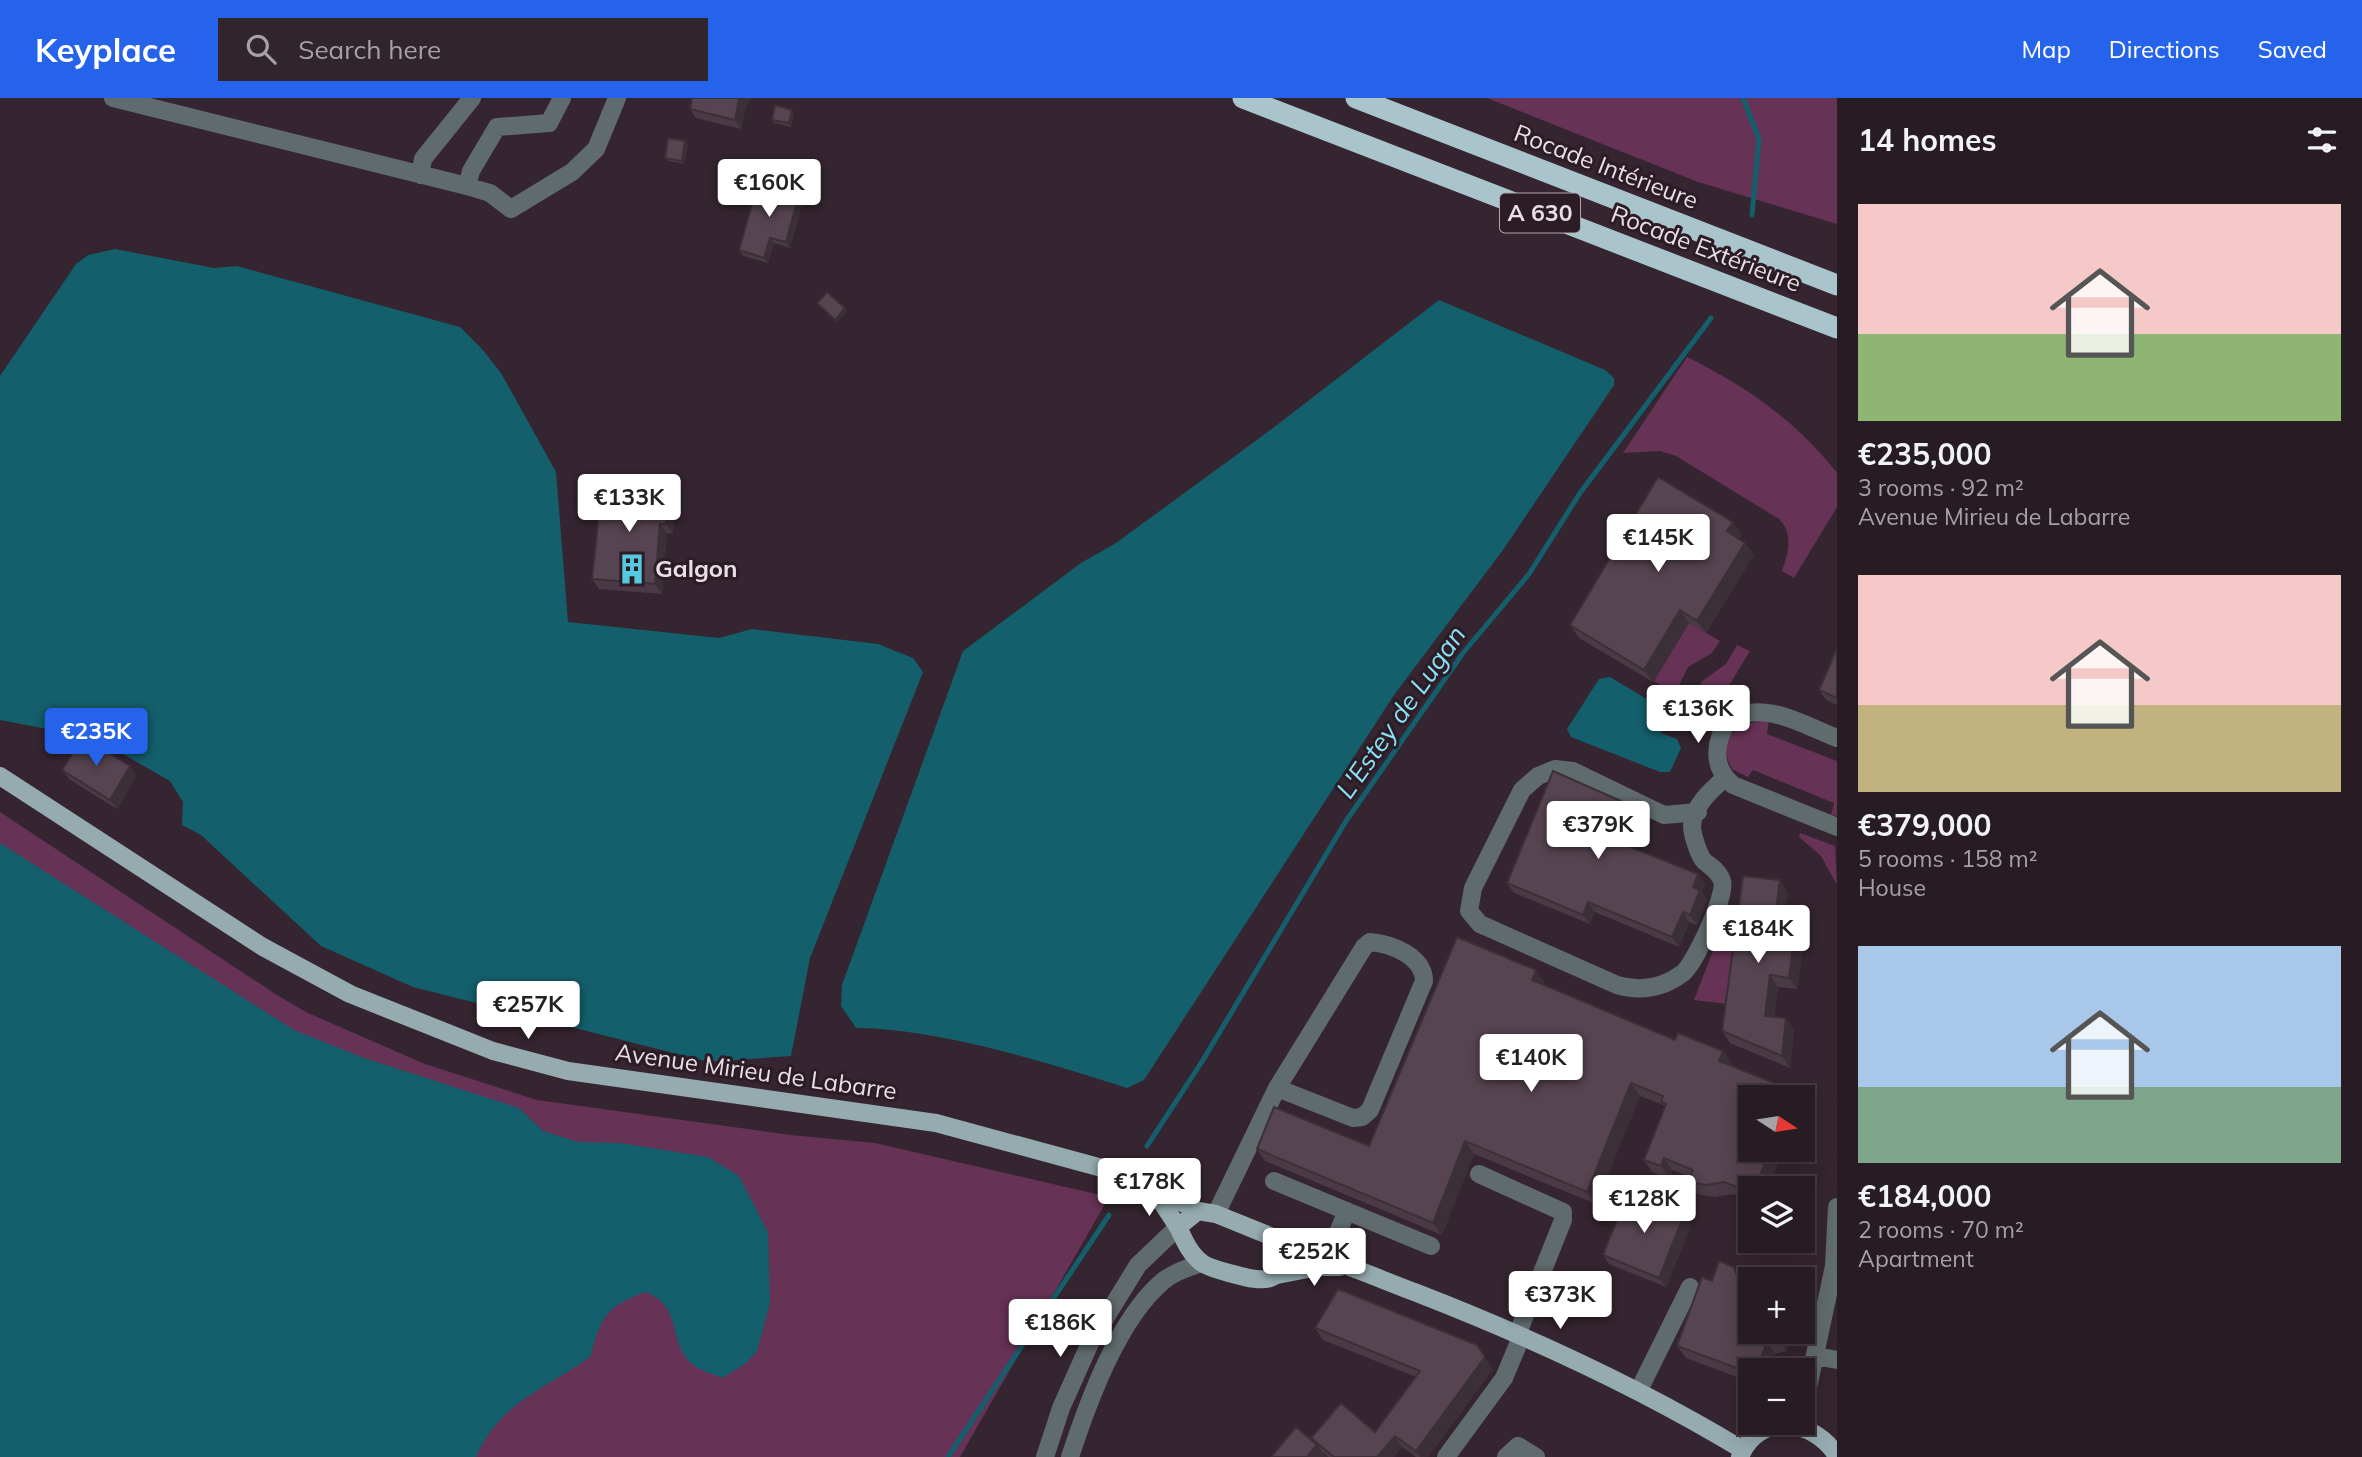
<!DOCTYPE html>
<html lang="en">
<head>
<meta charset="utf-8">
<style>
  :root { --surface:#281c24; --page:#30252c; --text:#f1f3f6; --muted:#a5a1a6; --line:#443a41; --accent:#2563eb }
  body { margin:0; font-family:Mulish,sans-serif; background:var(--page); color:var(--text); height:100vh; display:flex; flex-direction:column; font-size:26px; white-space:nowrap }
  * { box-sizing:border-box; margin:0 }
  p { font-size:23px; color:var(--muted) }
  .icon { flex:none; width:38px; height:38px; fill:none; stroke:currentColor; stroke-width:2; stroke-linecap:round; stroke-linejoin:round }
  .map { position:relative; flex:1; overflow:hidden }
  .details { display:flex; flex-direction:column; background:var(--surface); width:525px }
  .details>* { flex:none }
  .needle { width:46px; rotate:102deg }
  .tools { position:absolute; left:1738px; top:987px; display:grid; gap:14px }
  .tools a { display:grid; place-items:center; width:77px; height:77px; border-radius:0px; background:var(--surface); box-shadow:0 4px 18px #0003,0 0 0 2px var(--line); font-size:35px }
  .price { position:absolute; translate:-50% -60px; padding:0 16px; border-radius:7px; background:#fff; color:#222; font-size:23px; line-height:46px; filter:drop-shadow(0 2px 4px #0008) }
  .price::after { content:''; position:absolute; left:50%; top:42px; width:21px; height:16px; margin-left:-10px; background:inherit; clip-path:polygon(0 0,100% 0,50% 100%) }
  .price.on { background:var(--accent); color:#fff }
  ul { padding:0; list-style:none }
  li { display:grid; align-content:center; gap:14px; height:371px; padding:0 21px }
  li span { display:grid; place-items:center; height:217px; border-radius:0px; color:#555 }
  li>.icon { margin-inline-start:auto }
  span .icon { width:126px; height:126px; fill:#fffc; stroke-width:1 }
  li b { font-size:30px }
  h2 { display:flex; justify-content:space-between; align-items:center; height:84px; padding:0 21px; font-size:30px }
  header { display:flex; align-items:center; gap:42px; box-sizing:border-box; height:98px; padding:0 35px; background:var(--accent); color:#fff }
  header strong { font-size:33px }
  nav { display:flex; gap:38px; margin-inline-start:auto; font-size:24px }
  .search { width:490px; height:63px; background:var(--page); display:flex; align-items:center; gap:18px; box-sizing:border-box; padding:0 24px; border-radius:0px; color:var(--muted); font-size:26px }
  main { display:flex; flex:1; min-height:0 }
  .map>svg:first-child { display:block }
  .green { fill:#663255 }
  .water { fill:#145f6c }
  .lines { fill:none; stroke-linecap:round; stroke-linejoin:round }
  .stream { stroke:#145f6c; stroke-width:5 }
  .minor { stroke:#606b6d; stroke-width:18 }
  .major { stroke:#95abb0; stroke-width:18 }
  .highway { stroke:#a9c4ca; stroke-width:21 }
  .wall { fill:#4a3a45 }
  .shaded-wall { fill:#3c3038 }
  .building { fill:#564450; stroke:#3c3038; stroke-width:2 }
  .labels { text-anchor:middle; stroke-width:6; stroke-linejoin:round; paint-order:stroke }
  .shield { fill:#2b1c26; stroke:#b1a4ac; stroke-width:2 }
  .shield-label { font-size:23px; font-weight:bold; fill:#eadfe5 }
  .street-label { font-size:24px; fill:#eadfe5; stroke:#2b1c26 }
  .poi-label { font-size:24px; font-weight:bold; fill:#eadfe5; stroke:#2b1c26; text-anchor:start }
  .water-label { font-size:26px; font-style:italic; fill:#89e3f6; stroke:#2b1c26 }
</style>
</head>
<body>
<header>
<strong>Keyplace</strong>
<div class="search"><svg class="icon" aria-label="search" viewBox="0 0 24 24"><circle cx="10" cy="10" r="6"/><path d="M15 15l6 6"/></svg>Search here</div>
<nav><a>Map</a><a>Directions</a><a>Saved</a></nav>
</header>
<main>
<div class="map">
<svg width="1837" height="1359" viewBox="0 0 1837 1359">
  <rect width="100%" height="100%" fill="#352530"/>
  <path class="green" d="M1487,0H1837V126L1698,84Z
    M1687,259C1746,288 1796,323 1837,375V409L1794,480L1782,473C1788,455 1794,436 1779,421L1676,358L1660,353L1623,355Z
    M1689,525L1720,543L1712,555L1688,569L1677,591L1669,592L1654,583Z
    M1737,547L1750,553L1713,614L1701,602V584L1726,566Z
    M1769,622L1767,636L1837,663V718L1831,717L1834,705L1753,672L1748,679L1732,671C1714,638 1740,624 1769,622Z
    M0,714L277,897L308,915L425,966L537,1002L791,1037L875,1045L1109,1099L960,1359H0Z
    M1800,735L1835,748L1837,787L1821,758L1799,739Z
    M1726,819L1743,824L1735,907L1694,902Z"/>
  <path class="water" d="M115,151L214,170L237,168L460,229L482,251L501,275L556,374L568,524L719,540L752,531L878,546L913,560L923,574L810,860L791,958L709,964L413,889L321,848L201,737L182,727L183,704L170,683L95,640L0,622V278L76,166L88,157Z
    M1439,202L1605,272L1614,280V287L1503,452L1394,597L1144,982L1127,990C1050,965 935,930 856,930L841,908L842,887L963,553L1081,465L1116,445L1265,336Z
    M1610,579L1665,612L1668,618L1661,635L1677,641L1681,650L1670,674H1660L1571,639L1567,631L1599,581Z
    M0,745L294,932L364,960L519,1010L543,1033L578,1044L620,1045L708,1059L739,1078L768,1134L770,1205L757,1253L745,1266L722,1280C714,1276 703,1274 696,1269C665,1247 686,1211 646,1194C606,1208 601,1219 590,1259C544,1292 501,1303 476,1359H0Z"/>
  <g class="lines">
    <path class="stream" d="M1743,0L1759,41L1752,117
      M1147,1048L1203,962L1346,723L1463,555L1529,476L1580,395L1711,220
      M948,1359L1109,1117"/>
    <path class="minor" d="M113,0L467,88L490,95L511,111L572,74L596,51L617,0
      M420,77L423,61L472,0
      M467,88L471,73L497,29L549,25L562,0
      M1687,609L1724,629
      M1837,640C1803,627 1765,602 1730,621C1714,642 1711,669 1733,687L1837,729
      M1698,714L1664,717L1573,673L1555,671L1538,678L1522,692L1473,790L1469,813L1480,826L1617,887C1641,894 1663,890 1683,875C1695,865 1727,796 1722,783C1719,773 1711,769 1704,763C1699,758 1692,736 1692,728C1693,708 1711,692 1725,680
      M1370,844C1393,846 1424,859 1424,883L1370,1012L1362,1019L1353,1020L1277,990L1364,849Z
      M1479,1076L1563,1114V1122L1518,1235
      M1274,1083L1431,1148
      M1216,1116L1277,990
      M1328,1158L1347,1113
      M1815,1258L1837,1262
      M1639,1292L1690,1189
      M1802,1317L1834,1168L1837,1109
      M1045,1359L1061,1310L1090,1245L1138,1167L1178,1129
      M1070,1359C1088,1304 1118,1221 1163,1183C1174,1174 1189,1169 1202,1165
      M1446,1359L1504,1280L1522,1237
      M1506,1359L1518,1348L1536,1359"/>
    <path class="major" d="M0,678L263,849L350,896L493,953L568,973L936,1025L1102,1070L1151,1088L1198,1113L1216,1116L1270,1138L1282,1147C1286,1187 1264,1185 1233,1176C1223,1173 1211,1171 1202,1165C1190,1156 1184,1142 1178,1129L1198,1113
      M1153,1091L1178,1129
      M1282,1147C1329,1159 1372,1178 1417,1195C1530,1239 1639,1289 1743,1352
      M1277,1177L1318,1169H1340
      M1740,1359C1759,1313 1814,1321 1837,1358"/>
    <path class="highway" d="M1243,0L1837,230
      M1356,0L1837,187"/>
  </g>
  <path class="wall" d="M692,0H752L746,8L741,31L696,20L690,11Z
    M794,15L791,29L774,25L772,22Z
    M685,43L688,46L684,66L668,63L665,60Z
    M769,92L800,93L804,99L790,150L774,145L768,165L743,158L739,152L761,98Z
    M668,392L675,402L673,436L667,435L662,496L599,491L592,481Z
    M1742,436L1739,441L1745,445L1754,457L1706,535L1689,525L1653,584L1579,540L1570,527Z
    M1837,550V607L1826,602L1819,592Z
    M62,672L137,677L117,711L69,681Z
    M1628,712L1632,721L1622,745L1705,786L1702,794L1707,802L1697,827L1689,824L1679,849L1595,814L1590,826L1514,795L1507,785Z
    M1788,794L1785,821L1805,834L1797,891L1778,889L1774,919L1786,920L1794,932L1790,970L1730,945L1722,933Z
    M1544,884L1543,887L1675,942L1723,953L1732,966L1731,968L1750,1090V1103L1733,1096L1715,1099L1697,1096L1688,1084L1690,1079L1672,1072L1669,1081L1652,1074L1644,1062L1665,1009L1663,1007L1640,998L1596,1106L1474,1056L1442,1137L1265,1063L1257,1051L1369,1048Z
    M1691,1127L1666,1189L1609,1166L1603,1157Z
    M1734,1169L1743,1181L1745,1188L1790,1234L1786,1253L1775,1256L1770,1272H1750V1284L1686,1260L1677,1248L1712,1183Z
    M1315,1230L1493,1271L1428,1359H1416L1402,1349L1394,1359H1328L1322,1353L1326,1359H1271L1315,1345L1311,1340L1375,1334L1416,1279L1323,1242Z"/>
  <path class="shaded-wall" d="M739,0H752L746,8L741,31L735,22Z
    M792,12L794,15L791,29L789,25Z
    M685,43L688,46L684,66L682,63Z
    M800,93L804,99L790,150L786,144Z
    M770,140L774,145L768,165L764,160Z
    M845,210L847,214L837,225L835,222Z
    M668,392L675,402L673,436L666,426Z
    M1733,424L1742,436L1736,446L1727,433Z
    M660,426L667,435L662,496L655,486Z
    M1745,445L1754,457L1706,535L1697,523Z
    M1680,512L1689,525L1653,584L1644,572Z
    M130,668L137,677L117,711L110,702Z
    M1621,703L1628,712L1632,721L1620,752L1613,742Z
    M1698,776L1705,786L1702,794L1707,802L1697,827L1690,817L1693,789Z
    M1780,782L1788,794L1784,831L1775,820Z
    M1588,804L1595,814L1590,826L1583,817Z
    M1683,814L1689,824L1679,849L1672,839Z
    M1796,822L1805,834L1797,891L1789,880Z
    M1536,872L1544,884L1540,894L1532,882Z
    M1770,877L1778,889L1773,929L1765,918Z
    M1786,920L1794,932L1790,970L1782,958Z
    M1723,953L1732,966L1728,976L1719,963Z
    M1631,985L1640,998L1596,1106L1587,1094Z
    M1794,993L1798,999H1791Z
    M1465,1043L1474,1056L1442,1137L1433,1125Z
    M1770,1052H1784L1768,1090H1755Z
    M1664,1060L1672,1072L1669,1081L1661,1068Z
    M1684,1117L1691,1127L1666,1189L1659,1180Z
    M1734,1169L1743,1181L1749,1198L1740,1186Z
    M1779,1234H1790L1786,1253L1778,1241Z
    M1767,1244L1775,1256L1770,1272H1756Z
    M1477,1247L1493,1271L1428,1359H1420L1416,1353Z
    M1395,1338L1402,1349L1394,1359H1377Z
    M1317,1347L1326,1359H1307Z"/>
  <path class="building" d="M692,0H739L735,22L690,11Z
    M775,7L792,12L789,25L772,22Z
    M668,40L685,43L682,63L665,60Z
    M771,85L800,93L786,144L770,140L764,160L739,152L755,96L761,98L763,90L769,92Z
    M827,194L845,210L835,222L817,205Z
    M1658,379L1733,424L1727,433L1745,445L1697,523L1680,512L1644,572L1570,527Z
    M602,388L668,392L666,426H660L655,486L592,481Z
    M1837,550V600L1819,592Z
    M83,639L130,668L110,702L62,672Z
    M1553,673L1621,703L1625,711L1613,742L1698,776L1693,789L1700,792L1690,817L1683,814L1672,839L1588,804L1583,817L1507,785Z
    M1743,778L1780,782L1775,820L1796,822L1789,880L1770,877L1765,918L1786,920L1782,958L1722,933Z
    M1457,839L1536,872L1532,882L1675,942L1678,935L1723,953L1719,963L1794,993L1791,999H1750V1052H1770L1755,1090H1750V1094L1724,1084L1706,1087L1688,1084L1693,1072L1664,1060L1661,1068L1644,1062L1666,1006L1661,1004L1663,998L1631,985L1587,1094L1465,1043L1433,1125L1257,1051L1274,1009L1369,1048Z
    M1628,1094L1684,1117L1659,1180L1603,1157Z
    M1719,1163L1734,1169L1740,1186L1750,1190V1234H1779L1778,1241L1767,1244L1756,1272H1750V1275L1677,1248L1702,1179L1712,1183Z
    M1338,1191L1477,1247L1485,1259L1416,1353L1395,1338L1377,1359H1334L1311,1340L1341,1305L1375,1334L1420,1273L1315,1230Z
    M1296,1329L1317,1347L1307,1359H1271Z"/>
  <defs>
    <g id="building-bare" transform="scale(2.415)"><path d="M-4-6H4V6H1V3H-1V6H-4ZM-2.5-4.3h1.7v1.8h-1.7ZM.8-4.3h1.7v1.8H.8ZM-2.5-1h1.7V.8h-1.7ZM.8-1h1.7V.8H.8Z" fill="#56c9e1" stroke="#2b1c26" stroke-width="2.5" paint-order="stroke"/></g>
  </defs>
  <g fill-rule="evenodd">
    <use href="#building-bare" x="632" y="471"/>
  </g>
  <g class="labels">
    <rect class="shield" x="1500" y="95.5" width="80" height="39" rx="5"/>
    <g class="shield-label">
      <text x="1540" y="123">A 630</text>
    </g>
    <g class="street-label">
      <text transform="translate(1606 69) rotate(21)" y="8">Rocade Intérieure</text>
      <text transform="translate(1706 151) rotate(21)" y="8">Rocade Extérieure</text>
      <text transform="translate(756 974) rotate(8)" y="8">Avenue Mirieu de Labarre</text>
    </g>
    <g class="poi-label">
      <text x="655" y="479">Galgon</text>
    </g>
    <g class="water-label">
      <text transform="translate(1401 614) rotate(-55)" y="9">L'Estey de Lugan</text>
    </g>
  </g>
</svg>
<div class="tools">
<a><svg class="needle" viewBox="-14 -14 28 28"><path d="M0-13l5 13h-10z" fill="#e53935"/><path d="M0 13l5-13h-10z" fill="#a5a1a6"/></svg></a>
<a><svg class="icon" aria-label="layers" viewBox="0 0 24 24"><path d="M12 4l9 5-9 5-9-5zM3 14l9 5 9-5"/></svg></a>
<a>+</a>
<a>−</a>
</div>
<b class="price" style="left:769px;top:121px">€160K</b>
<b class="price" style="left:629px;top:436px">€133K</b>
<b class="price" style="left:1658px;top:476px">€145K</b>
<b class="price" style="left:1698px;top:647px">€136K</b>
<b class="price on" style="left:96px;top:670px">€235K</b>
<b class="price" style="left:1598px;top:763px">€379K</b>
<b class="price" style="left:1758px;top:867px">€184K</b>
<b class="price" style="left:528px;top:943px">€257K</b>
<b class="price" style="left:1531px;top:996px">€140K</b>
<b class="price" style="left:1149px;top:1120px">€178K</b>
<b class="price" style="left:1644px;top:1137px">€128K</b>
<b class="price" style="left:1314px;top:1190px">€252K</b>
<b class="price" style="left:1560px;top:1233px">€373K</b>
<b class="price" style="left:1060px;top:1261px">€186K</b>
</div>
<section class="details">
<h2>14 homes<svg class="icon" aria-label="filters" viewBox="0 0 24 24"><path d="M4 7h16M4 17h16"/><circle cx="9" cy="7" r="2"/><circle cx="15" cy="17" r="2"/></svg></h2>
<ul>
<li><span style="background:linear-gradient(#f6c9c9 60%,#8fb573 0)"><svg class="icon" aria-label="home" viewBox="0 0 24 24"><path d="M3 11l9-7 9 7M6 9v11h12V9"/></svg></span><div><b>€235,000</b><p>3 rooms · 92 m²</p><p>Avenue Mirieu de Labarre</p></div></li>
<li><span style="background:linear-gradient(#f6c9c9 60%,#c2b280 0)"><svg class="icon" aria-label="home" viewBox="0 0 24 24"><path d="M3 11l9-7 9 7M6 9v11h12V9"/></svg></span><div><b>€379,000</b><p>5 rooms · 158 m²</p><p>House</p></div></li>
<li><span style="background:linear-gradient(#a9c7e8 65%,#7fa58c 0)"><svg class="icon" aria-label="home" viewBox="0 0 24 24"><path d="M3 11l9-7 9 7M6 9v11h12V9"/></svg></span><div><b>€184,000</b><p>2 rooms · 70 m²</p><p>Apartment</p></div></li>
</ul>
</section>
</main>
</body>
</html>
